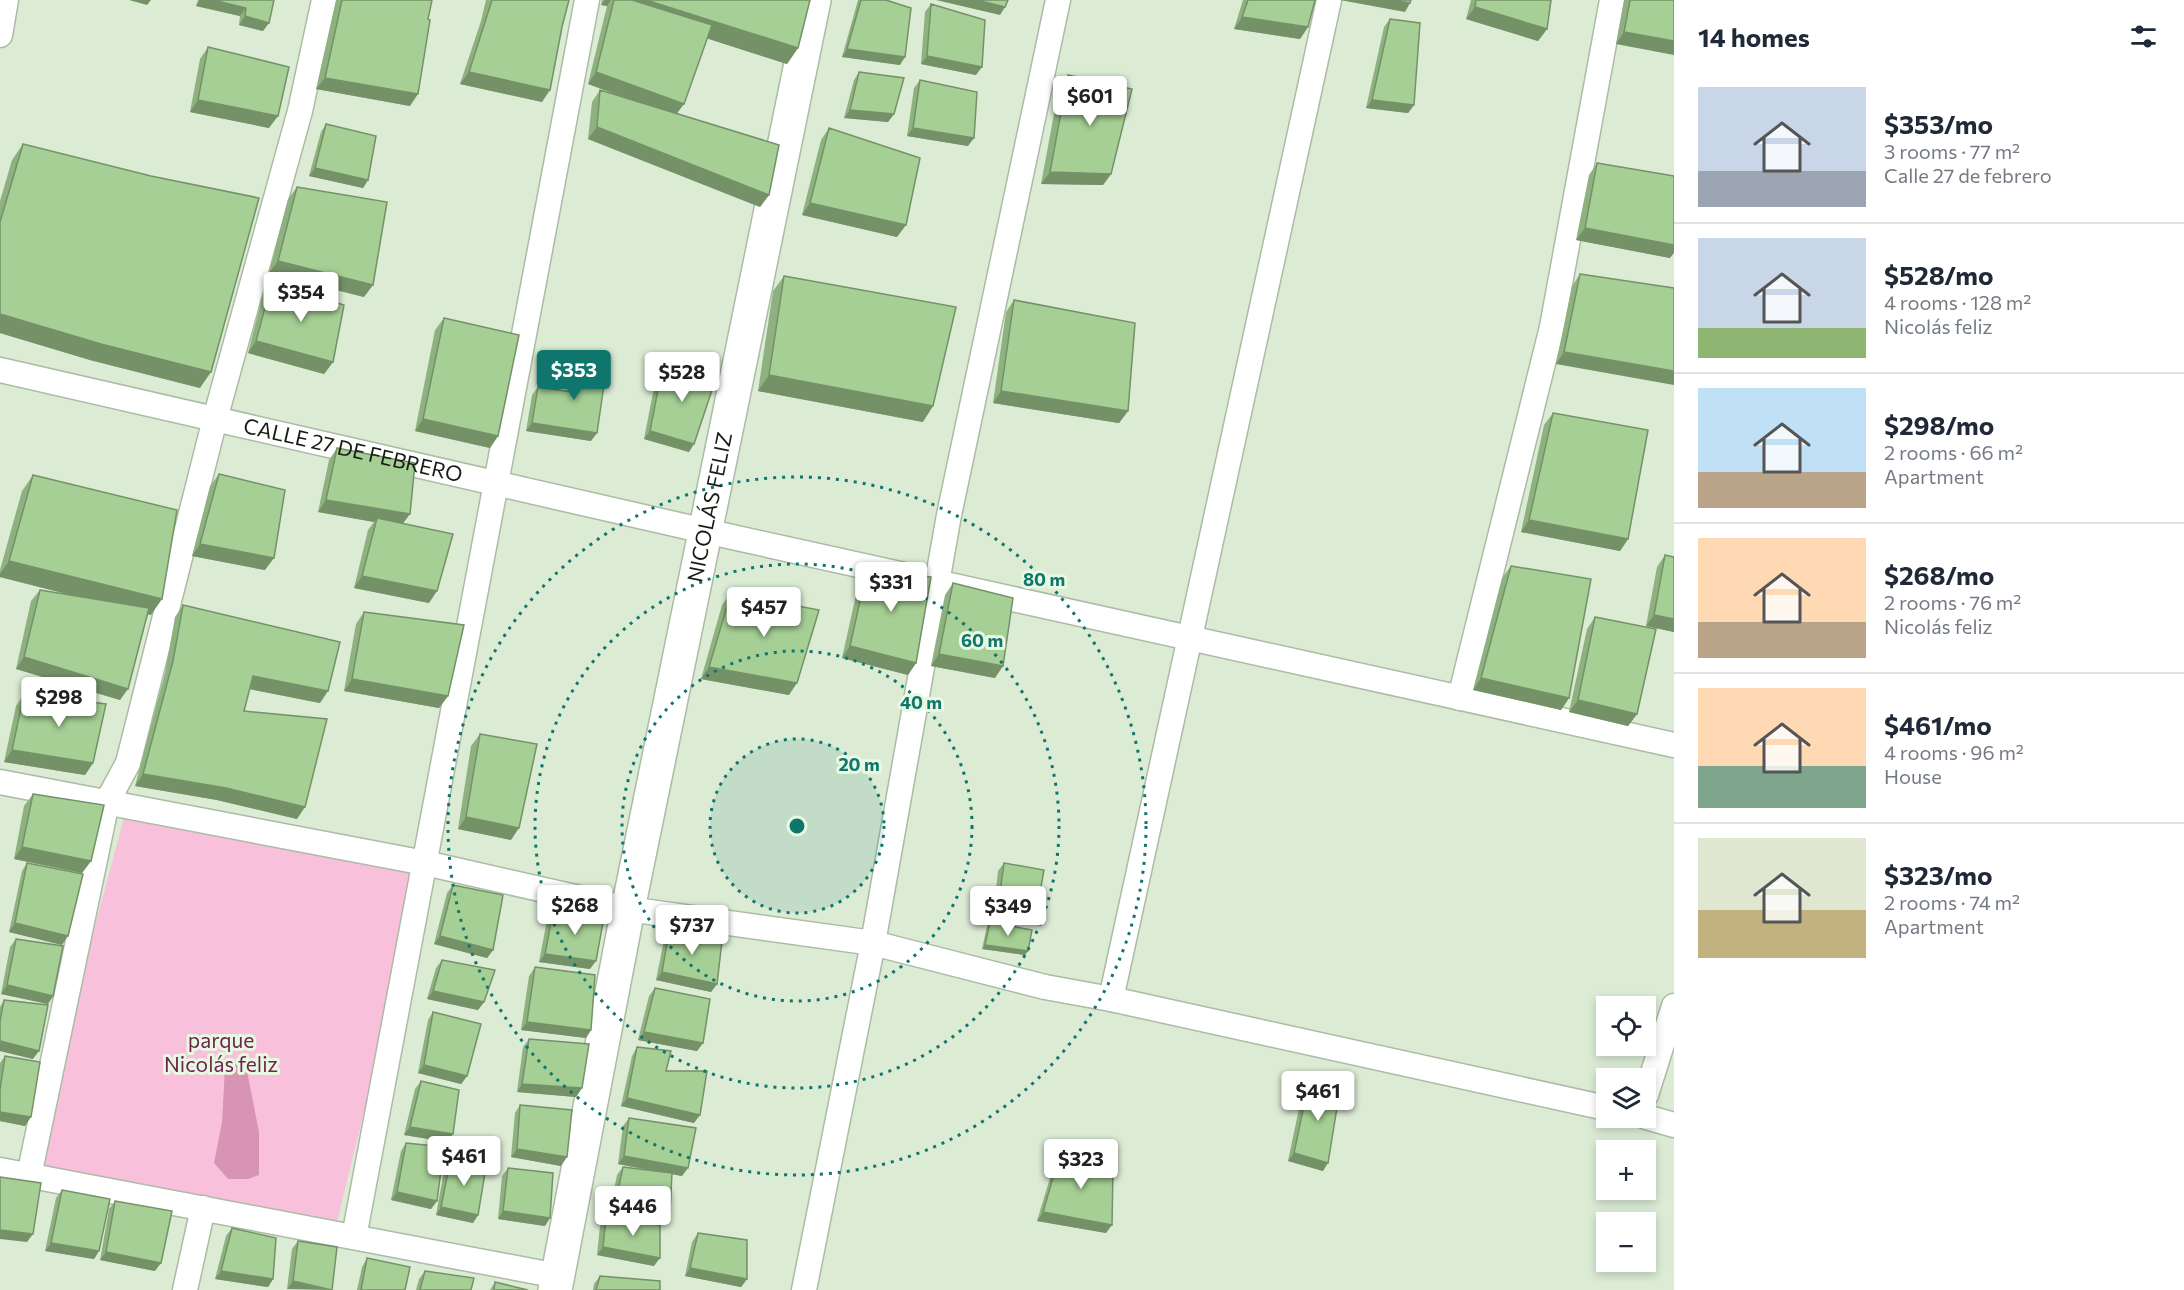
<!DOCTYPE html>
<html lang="en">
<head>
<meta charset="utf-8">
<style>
  :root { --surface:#fff; --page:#f6f6f7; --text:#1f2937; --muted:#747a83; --line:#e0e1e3; --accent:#0f766e }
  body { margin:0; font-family:Commissioner,sans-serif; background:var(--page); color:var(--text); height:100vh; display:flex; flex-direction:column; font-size:22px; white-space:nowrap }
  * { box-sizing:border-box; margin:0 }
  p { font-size:20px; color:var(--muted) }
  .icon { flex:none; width:33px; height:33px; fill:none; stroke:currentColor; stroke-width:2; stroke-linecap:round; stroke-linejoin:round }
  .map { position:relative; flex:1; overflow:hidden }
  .panel { display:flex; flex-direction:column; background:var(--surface); width:510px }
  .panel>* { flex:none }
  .buttons { position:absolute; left:1596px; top:996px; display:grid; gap:12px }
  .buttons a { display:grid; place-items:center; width:60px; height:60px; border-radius:0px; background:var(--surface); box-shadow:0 3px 9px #0003; font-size:30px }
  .price { position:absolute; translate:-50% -51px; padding:0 14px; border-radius:6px; background:#fff; color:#222; font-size:20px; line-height:39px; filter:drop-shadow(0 2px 3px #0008) }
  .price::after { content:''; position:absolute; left:50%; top:36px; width:18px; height:14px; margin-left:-9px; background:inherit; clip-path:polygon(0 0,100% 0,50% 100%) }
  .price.current { background:var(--accent); color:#fff }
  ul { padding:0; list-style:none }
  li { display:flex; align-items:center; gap:18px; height:150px; padding:0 24px }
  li+li { border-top:2px solid var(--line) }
  li span { display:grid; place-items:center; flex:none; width:168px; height:120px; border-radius:0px; color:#555 }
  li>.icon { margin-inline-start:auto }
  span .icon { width:72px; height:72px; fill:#fffc; stroke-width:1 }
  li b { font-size:26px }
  h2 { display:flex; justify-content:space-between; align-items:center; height:72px; padding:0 24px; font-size:26px }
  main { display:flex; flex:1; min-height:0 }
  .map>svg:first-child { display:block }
  .green { fill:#f9c0db }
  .forest { fill:#d894b4 }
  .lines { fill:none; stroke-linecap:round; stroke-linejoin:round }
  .street-casing { stroke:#abbba5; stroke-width:27 }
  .secondary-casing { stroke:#abbba5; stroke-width:36 }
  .street { stroke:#fff; stroke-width:24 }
  .secondary { stroke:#fff; stroke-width:33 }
  .wall { fill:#8eb27f }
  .shaded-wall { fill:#749168 }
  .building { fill:#a5cf94; stroke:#749168; stroke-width:1.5 }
  .ring { fill:none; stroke:#0f766e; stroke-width:3; stroke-dasharray:3 6 }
  .labels { text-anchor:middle; stroke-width:6; stroke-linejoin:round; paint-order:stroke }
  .street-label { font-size:21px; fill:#171d14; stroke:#e8f9e1 }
  .park-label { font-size:21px; fill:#71224f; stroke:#e8f9e1 }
  .centre { fill:#0f766e; stroke:#e8f9e1; stroke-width:3 }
  .ring-label { font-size:18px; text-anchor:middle; font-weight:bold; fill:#0f766e; stroke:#e8f9e1; stroke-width:6; stroke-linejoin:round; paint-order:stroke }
</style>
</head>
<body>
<main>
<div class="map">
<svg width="1674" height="1290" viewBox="0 0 1674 1290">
  <rect width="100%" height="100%" fill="#dbebd4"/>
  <path class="green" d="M127,806L425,863L334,1234L29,1176Z"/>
  <path class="forest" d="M244,1056L259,1132V1175L248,1179H228L214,1163L222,1122L225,1067Z"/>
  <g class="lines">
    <g class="street-casing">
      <g id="street">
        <path d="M0,35L6,0"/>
        <path id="s1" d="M0,370L705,531L1674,745"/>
        <path d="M1460,698L1552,327L1612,0"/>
        <path d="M0,782L425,863L628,909L873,943L1045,987L1111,999L1606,1108"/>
        <path d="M1111,999L1329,0"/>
        <path d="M1646,1095L1674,1006"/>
        <path d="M1646,1117L1674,1125"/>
        <path d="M0,1170L558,1276"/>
        <path d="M29,1176L107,802L128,763L215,419L300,111L324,0"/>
        <path d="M354,1237L587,0"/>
        <path d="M185,1290L203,1208"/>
        <path d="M804,1290L873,943L949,515L1058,0"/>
      </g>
    </g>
    <g class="secondary-casing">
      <g id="secondary">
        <path id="s2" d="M555,1290L628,909L814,0"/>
      </g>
    </g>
    <use href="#street" class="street"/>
    <use href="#secondary" class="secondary"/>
  </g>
  <path class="wall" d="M198,0H274L263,31L239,25L240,16L196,6Z
    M336,0H432L410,106L316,89Z
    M486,0H569L542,102L460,84L481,21Z
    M602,0H810L798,48L787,64L707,38L677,113L769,195L760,207L588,139L592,102L600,90L616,94L588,84L607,6L601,5Z
    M858,0H886L900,65L842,57Z
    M1243,0H1315L1308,27L1300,39L1234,29Z
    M1471,0H1551L1547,29L1538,41L1466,19Z
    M1624,0H1674L1616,44Z
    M931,4L976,75L921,64L925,12Z
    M1390,19L1414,105L1408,113L1366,108L1384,27Z
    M208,47L269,128L190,112L200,59Z
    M859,72L894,114L888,122L844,118L854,80Z
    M1068,75L1111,174L1103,185L1041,184L1059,87Z
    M920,80L968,146L907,136L914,88Z
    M326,124L368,180L363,188L309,176L321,132Z
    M829,128L897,237L802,215L821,140Z
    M23,144L200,388L90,360L0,333V201L12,160Z
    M1597,163L1670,258L1576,240L1589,175Z
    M297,187L364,297L269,273L288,199Z
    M1580,274L1674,288L1556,364L1572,286Z
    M784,276L923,422L758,391L773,291Z
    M272,282L333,362L324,374L248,353L263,294Z
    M1014,300L1128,411L1119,423L993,403L1006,312Z
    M444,318L498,436L490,448L415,431L435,330Z
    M578,360L591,441L526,431L532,395L538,387L568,391L572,368Z
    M663,364L689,452L644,439L657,372Z
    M1553,413L1628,539L1620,551L1521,532L1544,425Z
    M337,448L403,524L429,603L354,588L368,530L374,522L318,512L329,460Z
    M219,474L265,570L192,556L210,486Z
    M33,475L151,615L148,614L120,700L16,669L31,601L40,590L70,595L0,577V570L22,491Z
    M1665,555L1674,632L1646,626L1657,567Z
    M868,565L916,663L908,675L842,658L860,577Z
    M1511,566L1569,698L1561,710L1473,690L1502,578Z
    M953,583L995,678L931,666L945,595Z
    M731,593L789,695L701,679L722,605Z
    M183,605L320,703L249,689L244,711L297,819L217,800L135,786L165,673L175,617Z
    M364,612L448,696L439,708L344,691L356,624Z
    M1595,617L1637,714L1628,726L1569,712L1587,629Z
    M24,694L93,763L85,775L4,762L16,706Z
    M480,734L511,840L458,829L471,746Z
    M33,794L91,861L82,873L14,859L24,806Z
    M27,863L62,945L9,932L22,871Z
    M1004,863L1031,923L993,916L998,871Z
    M453,885L493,950L487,958L434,944L447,893Z
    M553,912L590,969L539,962L547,920Z
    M990,922L1028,951L1025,955L982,949L987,926Z
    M670,926L717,984L711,992L656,980L665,935Z
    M16,939L53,996L48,1004L1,994L10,947Z
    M442,960L484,1002L478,1010L427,999L436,968Z
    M535,967L591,1030L586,1038L521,1030L529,976Z
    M655,988L703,1043L697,1051L638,1040L649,996Z
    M4,1000L33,1059L0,1051V1007Z
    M433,1012L467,1076L461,1084L418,1073L428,1020Z
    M529,1039L582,1088L576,1097L517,1092L523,1047Z
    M637,1047L666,1071L694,1123L621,1106L632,1056Z
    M5,1056L25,1126L0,1121V1063Z
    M421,1081L447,1142L404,1135L415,1089Z
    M1309,1081L1323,1171L1288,1161L1303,1089Z
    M520,1105L561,1166L511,1157L515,1113Z
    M629,1118L682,1176L672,1174L670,1213L664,1221L609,1213L617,1175L623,1167L654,1171L618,1164L623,1126Z
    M406,1143L437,1201L431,1209L391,1200L401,1151Z
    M1061,1150L1106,1233L1037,1221L1056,1158Z
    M451,1157L478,1215L473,1223L436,1215L445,1165Z
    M508,1168L545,1226L498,1219L502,1176Z
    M62,1190L99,1251L94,1259L45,1251L56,1198Z
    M115,1201L155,1271L100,1260L109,1209Z
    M606,1218L654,1266L597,1255L600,1226Z
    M232,1228L273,1279L268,1287L215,1279L226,1236Z
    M698,1233L747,1279L741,1287L685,1276L692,1242Z
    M298,1241L337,1247L287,1289L292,1249Z
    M367,1258L405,1290H357L362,1267Z
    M425,1271L471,1290H416L419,1279Z
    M600,1276L660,1290H593L594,1284Z
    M495,1282L528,1290H490Z"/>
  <path class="shaded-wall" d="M129,0H151L147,5Z
    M200,0H213L246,8L240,16L196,6Z
    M605,0H611L607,6L601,5Z
    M614,0H646L798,48L787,64L612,8Z
    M936,0H976L1005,7L1000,15Z
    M1340,0H1390L1410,3L1405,12Z
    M1475,7L1547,29L1538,41L1466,19Z
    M245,16L269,23L263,31L239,25Z
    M1242,17L1308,27L1300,39L1234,29Z
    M1624,32L1674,41V55L1616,44Z
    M847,49L905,57L900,65L842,57Z
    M927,56L982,67L976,75L921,64Z
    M469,72L550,90L542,102L460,84Z
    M596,72L684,104L675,116L588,84Z
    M325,78L418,94L410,106L316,89Z
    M198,100L278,116L269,128L190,112Z
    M1372,100L1414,105L1408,113L1366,108Z
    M850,110L894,114L888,122L844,118Z
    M597,127L769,195L760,207L588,139Z
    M913,128L974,138L968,146L907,136Z
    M315,168L368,180L363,188L309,176Z
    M1050,172L1111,174L1103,185L1041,184Z
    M810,203L906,225L897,237L802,215Z
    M1585,228L1674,245V253L1670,258L1576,240Z
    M278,261L373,285L364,297L269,273Z
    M0,314L211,372L200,388L90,360L0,333Z
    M256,341L333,362L324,374L248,353Z
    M1564,352L1674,371V385L1556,364Z
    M769,375L933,406L923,422L758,391Z
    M1001,391L1128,411L1119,423L993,403Z
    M423,419L498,436L490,448L415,431Z
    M532,423L597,433L591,441L526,431Z
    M650,431L694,444L689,452L644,439Z
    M326,500L410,514L401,526L377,518L374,522L318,512Z
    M1529,520L1628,539L1620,551L1521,532Z
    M200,544L274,558L265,570L192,556Z
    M9,561L162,599L151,615L0,577V574Z
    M362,576L437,591L429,603L354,588Z
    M1654,615L1674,619V632L1646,626Z
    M850,646L916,663L908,675L842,658Z
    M939,654L1003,666L995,678L931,666Z
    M24,657L128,689L120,700L16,669Z
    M709,667L797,683L789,695L701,679Z
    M253,676L328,691L320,703L244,688Z
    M1481,678L1569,698L1561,710L1473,690Z
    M352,679L448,696L439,708L344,691Z
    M1578,700L1637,714L1628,726L1569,712Z
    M12,750L93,763L85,775L4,762Z
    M143,774L226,788L305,807L297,819L217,800L135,786Z
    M466,817L519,828L511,840L458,829Z
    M22,847L91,861L82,873L14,859Z
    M998,908L1036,915L1031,923L993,916Z
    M15,923L68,936L62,945L9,932Z
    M440,936L493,950L487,958L434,944Z
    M985,945L1028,951L1025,955L982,949Z
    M545,954L596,961L590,969L539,962Z
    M662,972L717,984L711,992L656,980Z
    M7,985L53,996L48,1004L1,994Z
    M433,991L484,1002L478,1010L427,999Z
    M527,1022L591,1030L586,1038L521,1030Z
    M644,1032L703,1043L697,1051L638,1040Z
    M0,1041L39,1051L33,1059L0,1051Z
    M424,1065L467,1076L461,1084L418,1073Z
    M522,1084L582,1088L576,1097L517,1092Z
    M627,1098L700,1115L694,1123L621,1106Z
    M0,1112L31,1117L25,1126L0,1121Z
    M410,1127L453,1134L447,1142L404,1135Z
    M517,1149L567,1157L561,1166L511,1157Z
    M1294,1153L1328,1163L1323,1171L1288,1161Z
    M624,1156L688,1168L682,1176L618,1164Z
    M397,1192L437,1201L431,1209L391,1200Z
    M615,1205L670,1213L664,1221L609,1213Z
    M441,1207L478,1215L473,1223L436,1215Z
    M503,1211L550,1218L545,1226L498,1219Z
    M1043,1212L1112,1225L1106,1233L1037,1221Z
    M0,1230L33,1234L27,1242L0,1239Z
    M51,1243L99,1251L94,1259L45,1251Z
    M603,1247L660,1258L654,1266L597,1255Z
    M106,1252L161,1263L155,1271L100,1260Z
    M690,1268L747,1279L741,1287L685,1276Z
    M221,1271L273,1279L268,1287L215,1279Z
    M293,1281L330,1290L287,1289Z"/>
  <path class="building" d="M213,0H274L269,23L245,16L246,8Z
    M342,0H432L428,19L430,20L418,94L325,78Z
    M492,0H569L562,27L550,90L469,72Z
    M614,0H632L712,25L684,104L596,72Z
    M646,0H810L798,48Z
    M861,0H886L911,8L905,57L847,49Z
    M976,0H1008L1005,7Z
    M1248,0H1315L1308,27L1242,17Z
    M1390,0H1411L1410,3Z
    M1476,0H1551L1547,29L1475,7Z
    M1630,0H1674V41L1624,32Z
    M931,4L985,20L982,67L927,56Z
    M1390,19L1420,23L1414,105L1372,100Z
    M208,47L289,67L278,116L198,100Z
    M859,72L904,78L894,114L850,110Z
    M1068,75L1132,89L1111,174L1050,172Z
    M920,80L977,92L974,138L913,128Z
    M600,90L779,145L769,195L597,127Z
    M326,124L376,136L368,180L315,168Z
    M829,128L920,158L906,225L810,203Z
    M23,144L151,176L259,198L211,372L101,344L0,314V222Z
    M1597,163L1674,176V245L1585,228Z
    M297,187L387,202L373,285L278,261Z
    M1580,274L1674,288V371L1564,352Z
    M784,276L956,307L933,406L769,375Z
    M272,282L344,305L333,362L256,341Z
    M1014,300L1135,323L1128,411L1001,391Z
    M444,318L519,335L498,436L423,419Z
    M578,360L607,364L597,433L532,423L538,387L572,392Z
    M663,364L717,375L694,444L650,431Z
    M1553,413L1648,430L1628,539L1529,520Z
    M337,448L415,463L410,514L326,500Z
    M219,474L285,490L274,558L200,544Z
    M33,475L177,510L162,599L9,561Z
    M377,518L453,534L437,591L362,576Z
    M1665,555L1674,557V619L1654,615Z
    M868,565L931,577L916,663L850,646Z
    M1511,566L1591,579L1569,698L1481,678Z
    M953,583L1013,598L1003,666L939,654Z
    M40,590L149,608L128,689L24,657Z
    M731,593L819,610L797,683L709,667Z
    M183,605L340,642L328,691L253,676L244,711L327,719L305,807L226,788L143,774L173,661Z
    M364,612L464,625L448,696L352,679Z
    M1595,617L1656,629L1637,714L1578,700Z
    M24,694L106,704L93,763L12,750Z
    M480,734L537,744L519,828L466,817Z
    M33,794L104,805L91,861L22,847Z
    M27,863L83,874L68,936L15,923Z
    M1004,863L1044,870L1036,915L998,908Z
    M453,885L503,895L493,950L440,936Z
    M553,912L604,917L596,961L545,954Z
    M990,922L1032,930L1028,951L985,945Z
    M670,926L722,941L717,984L662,972Z
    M16,939L63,946L53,996L7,985Z
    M442,960L495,970L484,1002L433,991Z
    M535,967L595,975L591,1030L527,1022Z
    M655,988L710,999L703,1043L644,1032Z
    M4,1000L48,1005L39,1051L0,1041V1021Z
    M433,1012L481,1024L467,1076L424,1065Z
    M529,1039L589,1044L582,1088L522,1084Z
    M637,1047L671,1051L666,1071H707L700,1115L627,1098Z
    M5,1056L40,1062L31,1117L0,1112V1090Z
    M421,1081L459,1090L453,1134L410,1127Z
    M1309,1081L1340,1089L1328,1163L1294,1153Z
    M520,1105L572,1110L567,1157L517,1149Z
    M629,1118L696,1128L688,1168L624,1156Z
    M406,1143L444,1147L437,1201L397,1192Z
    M1061,1150L1113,1170L1112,1225L1043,1212Z
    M451,1157L486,1167L478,1215L441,1207Z
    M623,1167L672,1173L670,1213L615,1205Z
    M508,1168L553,1173L550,1218L503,1211Z
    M0,1177L41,1183L33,1234L0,1230Z
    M62,1190L110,1199L99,1251L51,1243Z
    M115,1201L172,1211L161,1263L106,1252Z
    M606,1218L660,1225V1258L603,1247Z
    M232,1228L276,1238L273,1279L221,1271Z
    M698,1233L747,1240V1279L690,1268Z
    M298,1241L337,1247L332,1290L293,1281Z
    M367,1258L410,1267L405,1290H361Z
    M425,1271L474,1278L471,1290H420Z
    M600,1276L660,1281V1290H596Z
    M495,1282L528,1290H494Z"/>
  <circle cx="797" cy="826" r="87" fill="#0f766e" fill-opacity=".12"/>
  <g class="ring">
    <circle cx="797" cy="826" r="87"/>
    <circle cx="797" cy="826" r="175"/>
    <circle cx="797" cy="826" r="262"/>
    <circle cx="797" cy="826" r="349"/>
  </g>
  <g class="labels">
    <g class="street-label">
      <text dy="7" stroke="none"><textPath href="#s1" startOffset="362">CALLE 27 DE FEBRERO</textPath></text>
      <text dy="7" stroke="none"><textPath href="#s2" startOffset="798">NICOLÁS FELIZ</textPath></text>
    </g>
    <g class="park-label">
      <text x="221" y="1048">parque<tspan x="221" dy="24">Nicolás feliz</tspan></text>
    </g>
  </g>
  <circle cx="797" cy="826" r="9" class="centre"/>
  <g class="ring-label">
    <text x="1044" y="586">80 m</text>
    <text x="982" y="647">60 m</text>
    <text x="921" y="709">40 m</text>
    <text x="859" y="771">20 m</text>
  </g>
</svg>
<div class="buttons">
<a><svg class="icon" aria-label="locate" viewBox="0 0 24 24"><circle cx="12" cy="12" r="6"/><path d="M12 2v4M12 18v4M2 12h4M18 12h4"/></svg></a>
<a><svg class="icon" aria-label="layers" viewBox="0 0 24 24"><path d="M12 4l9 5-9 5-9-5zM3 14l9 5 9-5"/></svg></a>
<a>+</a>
<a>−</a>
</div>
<b class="price" style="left:1090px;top:127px">$601</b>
<b class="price" style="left:301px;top:323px">$354</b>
<b class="price current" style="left:574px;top:401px">$353</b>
<b class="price" style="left:682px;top:403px">$528</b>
<b class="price" style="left:891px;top:613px">$331</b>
<b class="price" style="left:764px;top:638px">$457</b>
<b class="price" style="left:59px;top:728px">$298</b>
<b class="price" style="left:575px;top:936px">$268</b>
<b class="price" style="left:1008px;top:937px">$349</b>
<b class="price" style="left:692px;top:956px">$737</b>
<b class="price" style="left:1318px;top:1122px">$461</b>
<b class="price" style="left:464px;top:1187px">$461</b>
<b class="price" style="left:1081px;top:1190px">$323</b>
<b class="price" style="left:633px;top:1237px">$446</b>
</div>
<section class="panel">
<h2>14 homes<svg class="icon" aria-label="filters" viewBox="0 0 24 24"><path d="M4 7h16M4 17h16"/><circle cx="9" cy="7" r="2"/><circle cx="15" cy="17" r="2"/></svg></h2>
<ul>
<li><span style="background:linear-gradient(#c9d6e8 70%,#9aa5b1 0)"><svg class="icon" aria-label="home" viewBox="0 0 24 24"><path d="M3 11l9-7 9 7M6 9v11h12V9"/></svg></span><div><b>$353/mo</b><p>3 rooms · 77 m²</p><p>Calle 27 de febrero</p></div></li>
<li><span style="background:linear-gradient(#c9d6e8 75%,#8fb573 0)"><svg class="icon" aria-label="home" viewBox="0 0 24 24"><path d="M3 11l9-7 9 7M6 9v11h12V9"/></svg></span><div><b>$528/mo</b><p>4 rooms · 128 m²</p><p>Nicolás feliz</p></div></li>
<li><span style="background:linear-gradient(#bfe0f5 70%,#b9a48a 0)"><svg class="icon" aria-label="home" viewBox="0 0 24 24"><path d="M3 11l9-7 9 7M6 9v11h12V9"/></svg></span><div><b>$298/mo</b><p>2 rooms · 66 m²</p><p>Apartment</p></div></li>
<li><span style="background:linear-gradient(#ffd9b3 70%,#b9a48a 0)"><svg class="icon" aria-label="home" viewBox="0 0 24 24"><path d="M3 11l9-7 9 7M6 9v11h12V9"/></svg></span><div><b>$268/mo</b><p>2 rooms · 76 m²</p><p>Nicolás feliz</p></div></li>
<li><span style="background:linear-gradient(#ffd9b3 65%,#7fa58c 0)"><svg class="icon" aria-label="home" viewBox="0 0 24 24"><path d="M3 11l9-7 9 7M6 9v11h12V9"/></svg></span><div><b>$461/mo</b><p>4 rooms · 96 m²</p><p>House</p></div></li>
<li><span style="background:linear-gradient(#dfe7d0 60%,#c2b280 0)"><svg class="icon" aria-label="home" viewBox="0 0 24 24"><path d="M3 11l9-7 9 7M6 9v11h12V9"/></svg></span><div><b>$323/mo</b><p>2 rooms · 74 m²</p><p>Apartment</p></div></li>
</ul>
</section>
</main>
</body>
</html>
